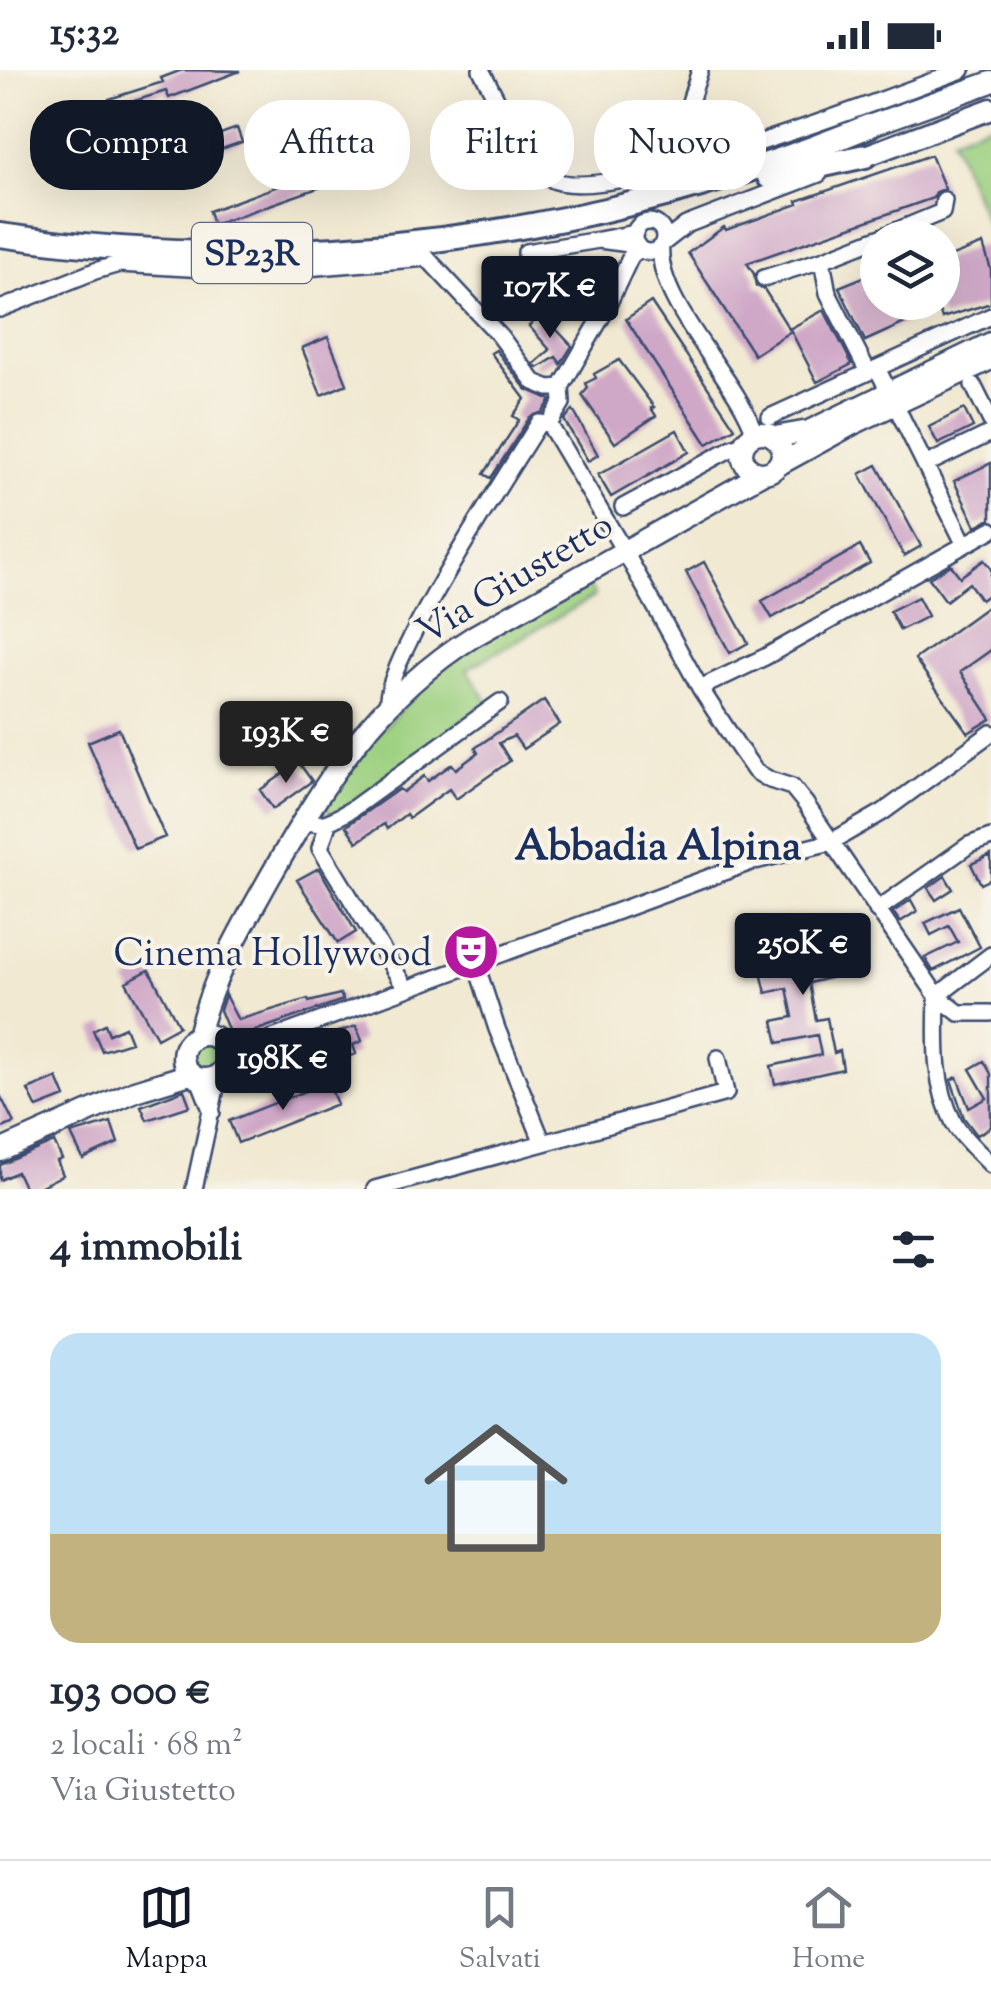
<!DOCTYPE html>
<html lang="it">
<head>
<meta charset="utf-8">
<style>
  :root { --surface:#fff; --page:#f6f6f7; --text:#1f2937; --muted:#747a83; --line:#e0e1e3; --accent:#111827 }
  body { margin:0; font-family:"Sorts Mill Goudy",serif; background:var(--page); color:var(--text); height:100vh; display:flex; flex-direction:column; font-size:38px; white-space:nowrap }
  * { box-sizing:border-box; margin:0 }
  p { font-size:32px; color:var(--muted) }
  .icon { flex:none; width:55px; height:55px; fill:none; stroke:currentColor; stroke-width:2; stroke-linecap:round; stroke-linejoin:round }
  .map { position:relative; height:1119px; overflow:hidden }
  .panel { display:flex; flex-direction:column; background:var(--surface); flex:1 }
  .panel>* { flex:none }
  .top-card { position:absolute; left:30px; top:30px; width:932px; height:90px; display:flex; gap:20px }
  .controls { position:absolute; left:860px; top:150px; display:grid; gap:20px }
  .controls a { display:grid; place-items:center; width:100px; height:100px; border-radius:50%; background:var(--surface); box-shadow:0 10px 40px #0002; font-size:50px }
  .price { position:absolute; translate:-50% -85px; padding:0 22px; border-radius:10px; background:var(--accent); color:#fff; font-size:32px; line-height:65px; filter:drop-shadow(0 2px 5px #0008) }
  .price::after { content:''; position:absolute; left:50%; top:60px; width:30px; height:22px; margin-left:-15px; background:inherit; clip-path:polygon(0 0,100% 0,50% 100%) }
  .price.selected { background:#222; color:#fff }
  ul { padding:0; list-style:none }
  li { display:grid; align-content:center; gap:20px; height:530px; padding:0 50px }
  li+li { border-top:2px solid var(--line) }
  li span { display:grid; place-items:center; height:310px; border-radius:30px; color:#555 }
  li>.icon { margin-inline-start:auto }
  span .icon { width:180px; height:180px; fill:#fffc; stroke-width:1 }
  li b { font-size:42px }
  h2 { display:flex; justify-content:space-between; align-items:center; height:120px; padding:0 50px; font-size:42px }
  .pill { padding:0 35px; border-radius:40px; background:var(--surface); box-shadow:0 10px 40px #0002; font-size:35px; line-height:90px }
  .pill.selected { background:var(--accent); color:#fff }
  .status { display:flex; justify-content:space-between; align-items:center; height:70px; padding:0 50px; background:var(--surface); direction:ltr }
  .status svg { height:28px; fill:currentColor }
  .dock { display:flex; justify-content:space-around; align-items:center; height:140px; border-top:2px solid var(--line); background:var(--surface); font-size:28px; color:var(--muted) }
  .dock a { display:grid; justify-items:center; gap:5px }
  .dock .selected { color:var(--accent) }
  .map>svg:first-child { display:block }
  .green { fill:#9cd080; stroke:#5c806f; stroke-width:2.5 }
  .building { fill:#cfa7c7 }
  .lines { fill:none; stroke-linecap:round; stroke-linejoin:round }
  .minor-casing { stroke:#3b4b6f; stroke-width:20 }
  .major-casing { stroke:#3b4b6f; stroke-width:25 }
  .highway-casing { stroke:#3b4b6f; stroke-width:28 }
  .minor { stroke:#fff; stroke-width:15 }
  .major { stroke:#fff; stroke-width:20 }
  .highway { stroke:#fff; stroke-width:22 }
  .labels { text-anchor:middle; stroke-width:8; stroke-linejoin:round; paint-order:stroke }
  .shield { fill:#f7f3e8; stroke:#5d6a87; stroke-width:2.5 }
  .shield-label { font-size:35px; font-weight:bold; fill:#1b2f5e }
  .street-label { font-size:38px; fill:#1b2f5e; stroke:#f7f3e8 }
  .poi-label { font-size:38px; fill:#1b2f5e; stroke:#f7f3e8; text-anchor:end }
  .quarter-label { font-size:42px; font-weight:bold; fill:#1b2f5e; stroke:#f7f3e8 }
</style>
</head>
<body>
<div class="status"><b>15:32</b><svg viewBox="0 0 49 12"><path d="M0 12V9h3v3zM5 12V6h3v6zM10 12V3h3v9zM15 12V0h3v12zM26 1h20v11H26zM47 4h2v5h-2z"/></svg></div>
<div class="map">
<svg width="991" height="1119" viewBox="0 0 991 1119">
  <rect width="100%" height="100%" fill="#f7f3e8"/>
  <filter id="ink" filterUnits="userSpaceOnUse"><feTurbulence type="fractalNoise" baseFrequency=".01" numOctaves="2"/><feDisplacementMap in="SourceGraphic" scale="20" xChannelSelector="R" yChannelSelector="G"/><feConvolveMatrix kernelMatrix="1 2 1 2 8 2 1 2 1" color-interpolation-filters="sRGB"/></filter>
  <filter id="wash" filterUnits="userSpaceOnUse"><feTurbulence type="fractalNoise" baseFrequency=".0048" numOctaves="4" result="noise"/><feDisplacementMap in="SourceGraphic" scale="40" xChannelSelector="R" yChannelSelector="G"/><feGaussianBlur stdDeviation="2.25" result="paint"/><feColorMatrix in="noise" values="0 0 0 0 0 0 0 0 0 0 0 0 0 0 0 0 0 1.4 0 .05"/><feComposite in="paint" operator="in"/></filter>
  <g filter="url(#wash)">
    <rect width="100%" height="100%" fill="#f1e9d2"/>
    <path class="green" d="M991,53V165L952,68Z
      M587,512L595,526L467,599L488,632L336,745L324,740L355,687L448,591Z
      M190 987a15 15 0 1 1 30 0a15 15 0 1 1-30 0Z"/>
    <g id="blocks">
      <path class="building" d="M182,0L240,1L169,28L166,21L112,38L109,29L163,12L161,8Z
        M190,38L203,72L188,78L175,44Z
        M237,58L242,72L213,82L209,68Z
        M931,85L945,119L936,122L933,128L747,193L754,204L756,216L764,219L789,259L824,240L852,294L817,312L791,261L754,285L688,183L724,157L726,160L798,134L797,131Z
        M353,89L358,104L213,155L209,141Z
        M983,174L991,200V233L942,248L938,238L865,271L839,217L878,201V232H942V190Z
        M603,189L607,211L590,239L567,242L554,220L549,200Z
        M651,232L735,358L707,374L626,249Z
        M542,244L572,276L561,294L556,287L538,298L534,294L550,280L529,256Z
        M328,267L347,314L321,325L302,278Z
        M496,280L526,319L551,330L543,342L530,347L491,408L484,404L519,350L513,346L525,329L491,283Z
        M619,290L654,337L651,338L656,346L615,373L582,325L588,318L586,313L596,308L594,304Z
        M964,339L973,357L938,374L929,357Z
        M573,340L598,385L588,391L564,350Z
        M677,360L689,382L611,427L598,405Z
        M991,393V449L976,456L954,411Z
        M877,395L921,476L904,486L860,404Z
        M860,476L870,493L772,548L762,531Z
        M984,490L991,499V523L981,530L969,513L946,531L929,508L951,495L960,507Z
        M704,492L748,573L730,583L686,502Z
        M918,527L928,546L900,560L890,541Z
        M991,534V580L960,602L991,649L968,663L915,589Z
        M544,630L560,654L523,679L514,666L499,673L510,691L456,729L449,719L409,748L406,744L387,759L384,754L357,772L346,756L399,719L403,722L424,706L428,711L452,694L456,699L478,683L475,678Z
        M119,659L165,767L135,779L88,672Z
        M299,693L312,711L273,739L260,720Z
        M991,785V809L981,814L971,794Z
        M319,798L356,862L338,873L297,810Z
        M945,806L953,819L936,830L928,818Z
        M911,830L917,841L900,852L893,842Z
        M959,837L980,877L933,901L925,888L958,872L949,856L931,865L925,853Z
        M813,864L814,875L845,869L850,903L809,913L816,950L827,948L834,983L840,981L843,999L775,1014L771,996L821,985L817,965L778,973L773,951L793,947L787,918L766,923L756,881L776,878L775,869Z
        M149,900L179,956L157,968L126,912Z
        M340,924L343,930L232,969L220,940L225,925L238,950L308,929L309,932Z
        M105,954L109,964L125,957L131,972L102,981L93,960Z
        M356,956L362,971L353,975L356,984L337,990L328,966Z
        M984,991L991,1004V1057L977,1065L964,1048L951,1010L957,1007L969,1038L987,1028L970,999Z
        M57,1008L65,1027L37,1038L28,1020Z
        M328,1012L337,1034L238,1073L229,1051Z
        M184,1020L190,1036L147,1050L141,1036Z
        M0,1025L14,1053L0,1059Z
        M111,1052L118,1073L83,1089L71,1064Z
        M54,1072L62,1089L57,1091L63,1105L35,1119H25L17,1102L0,1110V1095Z"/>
    </g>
  </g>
  <g filter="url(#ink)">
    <use href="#blocks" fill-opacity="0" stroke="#3b4b6f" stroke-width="2.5"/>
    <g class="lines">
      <g class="minor-casing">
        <path id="minor" d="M481,0C495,25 529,97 551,109C605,139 895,25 962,0
          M661,100L675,80L700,0
          M634 167a15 15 0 1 1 30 0a15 15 0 1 1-30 0Z
          M635,163L599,170L637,175
          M879,168L942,142L944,130
          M663,173L686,155L819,104
          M661,176C655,232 737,307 755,364
          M526,191V182L599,170
          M764,208L822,190
          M0,239L95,201L119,194L257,202L427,188L500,266L534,312L549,318L561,317
          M877,298L964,473
          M868,302L828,223L822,190L878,168
          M973,315L991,351
          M561,317L562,333L549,354L630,491L700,618L739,678L755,701L770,710L792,717L805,733L937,926L959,943H991
          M561,317L605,241L631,186L639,179
          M770,347L991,246
          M925,395L991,363
          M623,437L734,377H743
          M700,618L765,587L991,460
          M388,633C382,596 512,396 539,353L549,354
          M303,750C323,759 335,749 352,739L500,632
          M328,754L320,778L406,919
          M877,840L969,775L991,767
          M991,885L937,926C936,969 933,1014 954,1053C962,1068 979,1082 991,1095
          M476,894L497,959L543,1073
          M227,985L751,792L831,772L883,742L991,663
          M199,1009L212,1042
          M194,1119L219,1004
          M375,1119L726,1023L718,988"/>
      </g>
      <g class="major-casing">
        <path id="major" d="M869,56L991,12
          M865,86L991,39
          M742 383a20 20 0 1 1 40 0a20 20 0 1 1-40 0Z
          M775,367L809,361L991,273
          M778,395L851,355L991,289
          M183 987a22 22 0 1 1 44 0a22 22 0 1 1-44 0Z
          M198,966C212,907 241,859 270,807C326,710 376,627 474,566L763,403
          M0,1081L135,1021L190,1004"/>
      </g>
      <g class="highway-casing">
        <path id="highway" d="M769,107L865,86
          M0,165C295,208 594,169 869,56"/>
      </g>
      <use href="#minor" class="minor"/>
      <use href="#major" class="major"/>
      <use href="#highway" class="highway"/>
    </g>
  </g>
  <defs>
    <g id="theatre-disc" transform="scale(2.875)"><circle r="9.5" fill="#b5179e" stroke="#f7f3e8"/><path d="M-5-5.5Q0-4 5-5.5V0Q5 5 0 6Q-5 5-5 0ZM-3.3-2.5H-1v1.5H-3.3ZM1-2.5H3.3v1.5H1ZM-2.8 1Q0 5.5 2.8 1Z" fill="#fff"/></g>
  </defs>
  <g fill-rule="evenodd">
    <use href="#theatre-disc" x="471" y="882"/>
  </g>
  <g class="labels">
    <rect class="shield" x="192" y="153" width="120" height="60" rx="8"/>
    <g class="shield-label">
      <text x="252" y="195">SP23R</text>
    </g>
    <g class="street-label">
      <text transform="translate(514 507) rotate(-31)" y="13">Via Giustetto</text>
    </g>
    <g class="poi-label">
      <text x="432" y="895">Cinema Hollywood</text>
    </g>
    <g class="quarter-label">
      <text x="658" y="789">Abbadia Alpina</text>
    </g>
  </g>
</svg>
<div class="controls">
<a><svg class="icon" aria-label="layers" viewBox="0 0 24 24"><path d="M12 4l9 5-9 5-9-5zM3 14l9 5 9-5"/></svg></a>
</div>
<b class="price" style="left:550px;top:271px">107K €</b>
<b class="price selected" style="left:286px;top:716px">193K €</b>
<b class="price" style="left:803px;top:928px">250K €</b>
<b class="price" style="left:283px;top:1043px">198K €</b>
<div class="top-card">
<a class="pill selected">Compra</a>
<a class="pill">Affitta</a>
<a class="pill">Filtri</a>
<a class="pill">Nuovo</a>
</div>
</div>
<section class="panel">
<h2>4 immobili<svg class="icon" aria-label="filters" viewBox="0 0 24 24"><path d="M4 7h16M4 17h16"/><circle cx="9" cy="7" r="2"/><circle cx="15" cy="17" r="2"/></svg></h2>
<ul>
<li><span style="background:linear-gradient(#bfe0f5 65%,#c2b280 0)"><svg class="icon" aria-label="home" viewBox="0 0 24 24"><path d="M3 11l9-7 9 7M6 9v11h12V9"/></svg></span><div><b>193 000 €</b><p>2 locali · 68 m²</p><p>Via Giustetto</p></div></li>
</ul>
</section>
<nav class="dock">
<a class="selected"><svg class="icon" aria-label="map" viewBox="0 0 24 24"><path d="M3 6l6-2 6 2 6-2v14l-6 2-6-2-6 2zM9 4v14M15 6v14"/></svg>Mappa</a>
<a><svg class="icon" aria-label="saved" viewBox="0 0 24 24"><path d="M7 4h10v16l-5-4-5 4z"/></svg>Salvati</a>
<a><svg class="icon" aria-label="home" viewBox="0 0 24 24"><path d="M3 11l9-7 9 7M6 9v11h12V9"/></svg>Home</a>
</nav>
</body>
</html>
